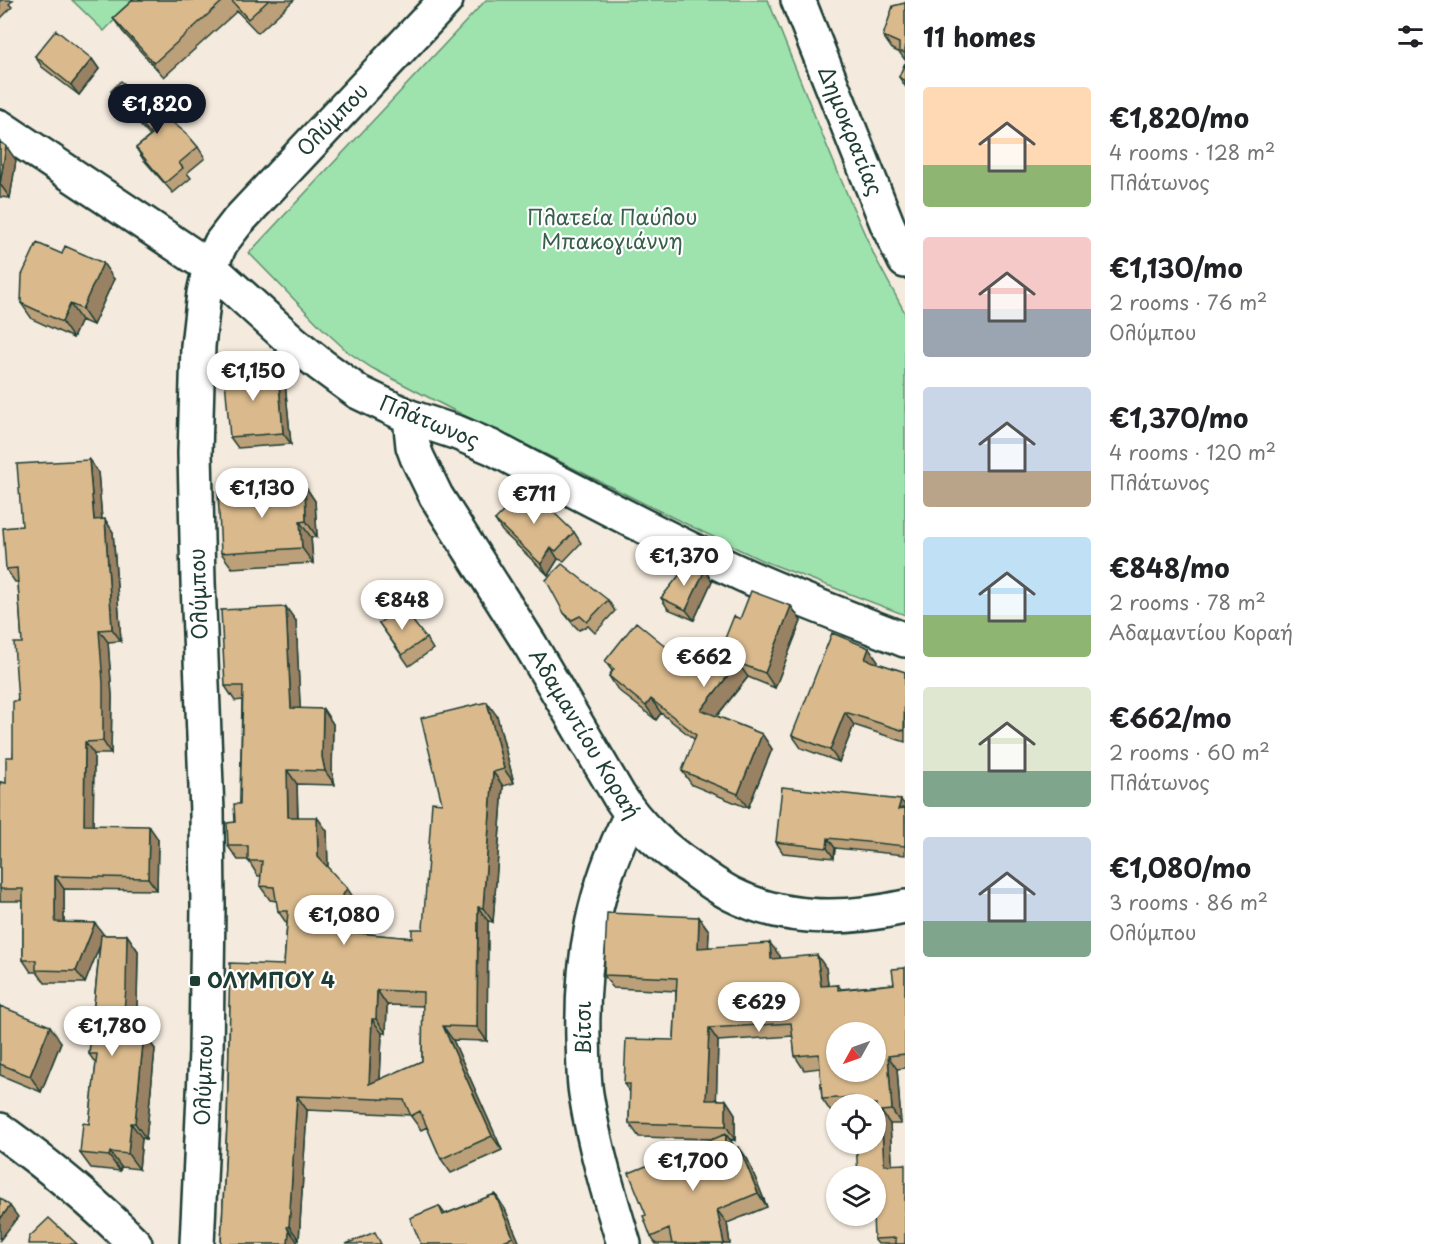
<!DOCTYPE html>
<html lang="en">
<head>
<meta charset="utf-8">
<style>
  :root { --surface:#fff; --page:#f2f2f2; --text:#202124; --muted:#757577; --accent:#111827 }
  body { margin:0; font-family:"Playpen Sans",sans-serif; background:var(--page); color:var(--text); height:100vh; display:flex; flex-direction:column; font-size:22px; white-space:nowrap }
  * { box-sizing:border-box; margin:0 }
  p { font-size:20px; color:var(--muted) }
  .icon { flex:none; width:33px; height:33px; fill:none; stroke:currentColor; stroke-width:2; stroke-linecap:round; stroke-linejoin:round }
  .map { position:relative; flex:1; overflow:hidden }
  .panel { display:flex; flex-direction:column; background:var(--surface); width:540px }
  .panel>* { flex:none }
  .needle { width:39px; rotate:230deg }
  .fabs { position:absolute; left:826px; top:1022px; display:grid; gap:12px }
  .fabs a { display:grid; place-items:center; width:60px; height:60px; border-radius:50%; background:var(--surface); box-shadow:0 2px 4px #0004; font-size:30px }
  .price { position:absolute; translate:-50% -51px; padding:0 14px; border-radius:21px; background:#fff; color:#222; font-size:20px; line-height:39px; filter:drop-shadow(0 2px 3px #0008) }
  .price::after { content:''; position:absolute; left:50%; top:36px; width:18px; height:14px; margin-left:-9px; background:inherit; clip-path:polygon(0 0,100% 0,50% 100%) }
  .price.on { background:var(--accent); color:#fff }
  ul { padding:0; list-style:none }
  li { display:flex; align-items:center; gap:18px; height:150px; padding:0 18px }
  li span { display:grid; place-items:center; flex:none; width:168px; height:120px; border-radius:6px; color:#555 }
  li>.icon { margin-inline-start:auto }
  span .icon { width:72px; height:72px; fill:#fffc; stroke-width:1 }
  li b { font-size:26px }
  h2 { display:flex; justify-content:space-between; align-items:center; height:72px; padding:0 18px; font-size:26px }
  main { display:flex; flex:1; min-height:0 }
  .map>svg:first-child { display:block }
  .green { fill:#9ee2ad; stroke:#5e9070; stroke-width:1.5 }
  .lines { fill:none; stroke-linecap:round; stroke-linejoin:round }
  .minor-casing { stroke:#1f3d34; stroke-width:38 }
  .minor { stroke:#fff; stroke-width:33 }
  .wall { fill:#bba079; stroke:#1f3d34; stroke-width:1.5; fill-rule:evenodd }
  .shaded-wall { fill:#998263; stroke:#1f3d34; stroke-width:1.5 }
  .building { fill:#daba8d; stroke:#1f3d34; stroke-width:1.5; fill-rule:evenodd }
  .poi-dot { fill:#1f3d34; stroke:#fff; stroke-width:2 }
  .labels { text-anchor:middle; stroke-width:4.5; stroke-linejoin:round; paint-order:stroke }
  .street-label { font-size:21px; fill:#1f3d34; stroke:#fff }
  .park-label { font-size:21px; fill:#385e4c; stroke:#fff }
  .poi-label { font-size:21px; font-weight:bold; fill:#1f3d34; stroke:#fff; text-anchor:start }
</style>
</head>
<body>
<main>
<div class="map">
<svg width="905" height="1244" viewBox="0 0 905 1244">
  <rect width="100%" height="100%" fill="#f4eadd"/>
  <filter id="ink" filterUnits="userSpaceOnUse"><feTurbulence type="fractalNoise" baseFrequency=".0167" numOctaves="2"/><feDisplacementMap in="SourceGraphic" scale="12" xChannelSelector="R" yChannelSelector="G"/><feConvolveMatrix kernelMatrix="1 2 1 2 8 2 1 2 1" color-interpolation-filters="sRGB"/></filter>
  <g filter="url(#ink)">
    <path class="green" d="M72,0H134L104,31Z
      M486,0H768L824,139L850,201L875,257L905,313V615L761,560L651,507L539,451L449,408L372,368L348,352L322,328L249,253Z"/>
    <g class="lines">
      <g class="minor-casing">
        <path id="minor" d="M798,0L888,226L905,261
          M0,127L210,267L294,343L321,365L358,392L410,417L458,433L491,447C575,491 658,535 744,575C797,599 851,619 905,640
          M410,417L413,446L417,457L436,496L531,646L619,796C639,827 662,847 693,869C705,878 718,887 731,894C786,922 847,920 905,907
          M0,1130C48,1165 94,1202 135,1244
          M197,1244L206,1052L208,906L207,812L198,582L195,453L198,346L204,293L210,267L221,243L238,221L446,0
          M624,1244C609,1195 594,1145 586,1094C583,1076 584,1057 583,1039C581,957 594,888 631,815"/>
      </g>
      <use href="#minor" class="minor"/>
    </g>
    <path class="wall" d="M0,0H13L9,4L12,7L0,19Z
      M133,0H294L258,33L237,11L164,77L123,32L113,18Z
      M905,3V60L900,53L892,49L883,36Z
      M35,56L92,59L99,69L79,95L42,67Z
      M905,63V86L899,77Z
      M111,91L198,147L205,158L187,173L191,178L173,193L143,159L136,148L150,136L119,102Z
      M0,142L16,160L10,198L0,197Z
      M114,279L93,325L81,320L73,338L32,319L21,303Z
      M285,383L291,444L238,448L230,437Z
      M89,460L98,472L102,520L113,532L121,641L108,642L112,696L111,754H94L93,826L158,839L157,890L64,889V922L104,935H127L138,951L137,1004L134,1033L144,1034L155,1049L146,1139L142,1138L139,1169L121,1167L120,1171L91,1168L80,1153L89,1124L96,1064L89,1054L100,944L85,983H45L37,972H31L23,960V901H0V782L6,783L13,757L22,643L18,582H15L6,569L22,526Z
      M305,486L315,501L317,537H311L313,563L232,568L221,553Z
      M495,520L574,532L581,543L564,561L558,559L548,575L502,531Z
      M712,581L694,620L668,609L661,598Z
      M608,600L615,611L595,633L588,626L579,630L572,623L564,613Z
      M791,606L801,621L775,688L748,677L717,716L762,734L772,749L748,808L692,785L682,771L695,740L661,713L656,720L618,690L609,676L612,671L605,661L708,681L740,619Z
      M296,621L300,709H323L333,724L332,772L335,785L297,784L298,817L327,831L328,868L357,903L353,909L356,933L412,938L423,929L442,803L497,716L514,783L503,786L493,922L488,921L487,1041L453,1040L502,1150L451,1173L441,1159L427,1127L421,1130L410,1115L307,1110L299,1240L297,1241L298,1244H221L227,1125L230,1008L229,1006L284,965L287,924L278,911L277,901L270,900L260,886L261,876H258L248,860H238L228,846L240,804L242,700L235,701L225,686ZM387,1005L423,1006L422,1061L380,1080L382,1033H386Z
      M379,623L426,638L433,649L409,666Z
      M869,648L878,661L877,663L905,672V742L854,725L839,762L801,748L792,735Z
      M905,805V855L835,848L834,858L783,853L776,842Z
      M699,917L709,931L708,947L780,956V958L826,968L828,986L838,985L841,989L894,984L905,968V1068L897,1069L901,1124H890L892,1164L905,1244H878L874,1239L876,1104H837V1112H831L822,1099L820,1068L804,1070L795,1056L793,1036L718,1041L716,1100H726L735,1114V1140L729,1139L735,1148L739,1147L748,1160L767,1207L727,1223L730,1244H656L651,1237L646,1215L713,1139L639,1137L629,1123L630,1092L624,1084L674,1040L676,991L613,988L604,975Z
      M0,1006L61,1042L41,1092L0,1075Z
      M495,1194L505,1209L520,1244H421L439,1206L445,1214Z"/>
    <path class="shaded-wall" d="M92,59L99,69L79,95L71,85Z
      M6,146L16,160L10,198L0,184Z
      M103,263L114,279L93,325L82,309Z
      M70,304L81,320L73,338L62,322Z
      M261,366L268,376L261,374Z
      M278,372L285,383L291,444L283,433Z
      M89,460L98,472L103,533L94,520Z
      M305,486L315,501L317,537L306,521Z
      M105,519L113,532L121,641L112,629Z
      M300,522L311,537L313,563L302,548Z
      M551,548L558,559L548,575L541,564Z
      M705,570L712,581L694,620L686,610Z
      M791,606L801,621L775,688L765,673Z
      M286,607L296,621L301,723L291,708Z
      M99,630L108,642L112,696L111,754L103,741Z
      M869,648L878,661L874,672L865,659Z
      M738,663L748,677L710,724L701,710Z
      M651,699L661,713L656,720L646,706Z
      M487,702L497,716L514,783L504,769Z
      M323,709L333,724L332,772L335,785L325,771L322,757Z
      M845,712L854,725L839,762L830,750Z
      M762,734L772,749L748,808L738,794Z
      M85,742L94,754L93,838L84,825Z
      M287,770L297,784L298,832L288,817Z
      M493,772L503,786L493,922L483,908Z
      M901,800L905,805V820L898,810Z
      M317,817L327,831L328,872L318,857Z
      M149,826L158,839L157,890L148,878Z
      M828,838L835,848L834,858L827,848Z
      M55,876L64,889V934L55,922Z
      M347,888L357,903L353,909L358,947L348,932L343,895Z
      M478,907L488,921L487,1041L477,1027Z
      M699,917L709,931L708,961L698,948Z
      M95,923L104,935L85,983L76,971Z
      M127,935L138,951L137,1004L132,1047L122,1032Z
      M770,943L780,956L781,973L771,959Z
      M817,955L826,968L830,1000L821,986Z
      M377,990L387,1005L386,1033L376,1019Z
      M372,1019L382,1033L379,1099L369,1084Z
      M50,1026L61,1042L41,1092L30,1076Z
      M443,1026L453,1040L502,1150L492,1136Z
      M709,1028L718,1041L716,1113L706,1100Z
      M144,1034L155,1049L146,1139L135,1123Z
      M888,1056L897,1069L901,1124L892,1110Z
      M297,1096L307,1110L299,1240L289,1226Z
      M726,1100L735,1114V1140L726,1126Z
      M881,1111L890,1124L893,1178L884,1165Z
      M131,1123L142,1138L139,1169L128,1154Z
      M726,1134L735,1147V1166L725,1152Z
      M739,1147L748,1160L767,1207L758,1193Z
      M110,1152L121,1167L120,1171L109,1156Z
      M495,1194L505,1209L520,1244H517L513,1237Z
      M10,1206L18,1217L0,1240V1219Z
      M717,1210L727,1223L730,1244H724Z
      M287,1227L297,1241L298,1244H288Z"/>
    <path class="building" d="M133,0H224L154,63L113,18Z
      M231,0H269L248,19Z
      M905,3V53L899,51V43L883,36L893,6Z
      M56,30L92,59L71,85L35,56Z
      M905,63V81L899,77Z
      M121,81L187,134L198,147L179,163L183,168L165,183L136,148L152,135L111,91Z
      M0,142L6,146L0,184Z
      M37,243L62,254L65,246L103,263L82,309L70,304L62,322L21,303L22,275Z
      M261,366V374L278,372L283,433L230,437L224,369Z
      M89,460L94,520L105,519L112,629L99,630L103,683V741L85,742L84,825L149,826L148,878L55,876V922L95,923L76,971L36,970V960H23V889H0V782L6,783V757H13V701H18L14,643H22L17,568L6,569L3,528L22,526L17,464Z
      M305,486L306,521L300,522L302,548L221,553L218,491Z
      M527,487L574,532L556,551L551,548L541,564L495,520Z
      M689,563L705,570L686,610L661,598Z
      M562,564L608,600L587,622L580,616L572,620L564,613L546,580Z
      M751,591L791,606L765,673L738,663L701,710L762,734L738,794L682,771L696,735L651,699L646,706L609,676L614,669L605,661L636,622L708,681L734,616L740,619Z
      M286,607L291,708L323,709L322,757L325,771L287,770L288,817H317L318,857L347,888L343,895L348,932L412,938V929H423L432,802L442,803L421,718L487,702L504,769L493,772L483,908L478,907L477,1027L443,1026L492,1136L441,1159L420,1111L411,1116L404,1100L297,1096L289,1226L287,1227L289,1232L288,1244H221L227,1125L230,1006H229L230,963L284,965L288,911H278L274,887L260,886L262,861H248V846H228L227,823L235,822L234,804H240L243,686H225L221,610ZM377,990L423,992L422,1061L369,1084L372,1019H376Z
      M402,607L426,638L402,655L379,623Z
      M832,633L869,648L865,659L905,672L904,731L845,712L830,750L792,735Z
      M782,787L901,800L898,810L905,807V846L828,838L827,848L776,842Z
      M607,913L699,917L698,948L770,943L771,959L817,955L821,986L838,985V990L894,984L892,969L905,968V1054L888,1056L892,1110L881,1111L884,1165L905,1164V1244H896V1238L874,1239L873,1215H876V1176H858L856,1143H876V1104H854V1097L822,1099L819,1054L795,1056L791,1023L709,1028L706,1100H726V1126L629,1123L630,1084H624L626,1039L674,1040L677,978L604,975ZM837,1032H876V1071H837Z
      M101,935H127L126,989L122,1032L144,1034L135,1123H131L128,1154L110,1152L109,1156L80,1153L83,1123L89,1124L97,1054H89Z
      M0,1006L50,1026L30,1076L0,1064Z
      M726,1134L725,1152L739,1147L758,1193L717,1210L724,1244H672L669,1229L651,1237L643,1216L646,1215L629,1173Z
      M495,1194L513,1237L496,1244H421L410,1218L439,1206L443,1215Z
      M0,1198L10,1206L0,1219Z
      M49,1218L77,1244H28L29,1237Z
      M375,1232L381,1244H346Z"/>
  </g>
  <rect class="poi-dot" x="189" y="975" width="12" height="12" rx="3"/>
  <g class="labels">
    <g class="street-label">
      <text transform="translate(333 120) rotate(-46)" y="7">Ολύμπου</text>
      <text transform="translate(850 131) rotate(68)" y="7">Δημοκρατίας</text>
      <text transform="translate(429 422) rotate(22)" y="7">Πλάτωνος</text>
      <text transform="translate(199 594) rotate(-92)" y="7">Ολύμπου</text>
      <text transform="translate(584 734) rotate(59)" y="7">Αδαμαντίου Κοραή</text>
      <text transform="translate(584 1028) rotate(-90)" y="7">Βίτσι</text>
      <text transform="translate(204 1080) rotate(-88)" y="7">Ολύμπου</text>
    </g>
    <g class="park-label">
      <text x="612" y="225">Πλατεία Παύλου<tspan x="612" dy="24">Μπακογιάννη</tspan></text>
    </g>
    <g class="poi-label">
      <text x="207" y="988">ΟΛΥΜΠΟΥ 4</text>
    </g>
  </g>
</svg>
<div class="fabs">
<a><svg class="needle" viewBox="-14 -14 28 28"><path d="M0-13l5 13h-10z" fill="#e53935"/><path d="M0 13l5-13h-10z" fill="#757577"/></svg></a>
<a><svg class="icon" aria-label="locate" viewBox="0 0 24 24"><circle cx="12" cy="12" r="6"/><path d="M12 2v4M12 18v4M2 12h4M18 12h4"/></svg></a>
<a><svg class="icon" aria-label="layers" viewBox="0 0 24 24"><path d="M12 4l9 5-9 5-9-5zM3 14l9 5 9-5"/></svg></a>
</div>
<b class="price on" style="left:157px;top:135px">€1,820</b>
<b class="price" style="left:253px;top:402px">€1,150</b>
<b class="price" style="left:262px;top:519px">€1,130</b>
<b class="price" style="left:534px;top:525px">€711</b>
<b class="price" style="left:684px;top:587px">€1,370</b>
<b class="price" style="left:402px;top:631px">€848</b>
<b class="price" style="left:704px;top:688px">€662</b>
<b class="price" style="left:344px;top:946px">€1,080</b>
<b class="price" style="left:759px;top:1033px">€629</b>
<b class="price" style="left:112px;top:1057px">€1,780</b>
<b class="price" style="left:693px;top:1192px">€1,700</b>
</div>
<section class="panel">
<h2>11 homes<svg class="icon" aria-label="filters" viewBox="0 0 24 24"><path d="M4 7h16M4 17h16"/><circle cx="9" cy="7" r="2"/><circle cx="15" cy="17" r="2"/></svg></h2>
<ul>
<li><span style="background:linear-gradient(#ffd9b3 65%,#8fb573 0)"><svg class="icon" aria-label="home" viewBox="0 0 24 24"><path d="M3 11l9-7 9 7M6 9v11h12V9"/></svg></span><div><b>€1,820/mo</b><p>4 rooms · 128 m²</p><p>Πλάτωνος</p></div></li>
<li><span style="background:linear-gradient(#f6c9c9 60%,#9aa5b1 0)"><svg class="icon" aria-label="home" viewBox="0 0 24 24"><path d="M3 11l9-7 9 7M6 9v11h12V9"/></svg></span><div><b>€1,130/mo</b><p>2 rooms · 76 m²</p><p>Ολύμπου</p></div></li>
<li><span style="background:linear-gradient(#c9d6e8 70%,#b9a48a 0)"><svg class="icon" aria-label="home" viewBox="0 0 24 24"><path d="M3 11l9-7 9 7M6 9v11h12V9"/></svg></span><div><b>€1,370/mo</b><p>4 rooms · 120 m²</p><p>Πλάτωνος</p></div></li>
<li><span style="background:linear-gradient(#bfe0f5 65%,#8fb573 0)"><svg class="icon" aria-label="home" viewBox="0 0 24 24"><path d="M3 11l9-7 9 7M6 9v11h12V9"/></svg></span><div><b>€848/mo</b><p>2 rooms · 78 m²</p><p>Αδαμαντίου Κοραή</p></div></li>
<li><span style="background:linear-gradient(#dfe7d0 70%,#7fa58c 0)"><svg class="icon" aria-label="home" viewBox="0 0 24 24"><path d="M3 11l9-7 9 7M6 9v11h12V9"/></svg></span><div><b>€662/mo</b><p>2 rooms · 60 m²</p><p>Πλάτωνος</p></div></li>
<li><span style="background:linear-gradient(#c9d6e8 70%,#7fa58c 0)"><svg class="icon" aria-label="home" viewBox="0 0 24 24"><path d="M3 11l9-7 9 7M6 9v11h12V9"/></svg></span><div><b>€1,080/mo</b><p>3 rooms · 86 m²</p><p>Ολύμπου</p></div></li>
</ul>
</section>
</main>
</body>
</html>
